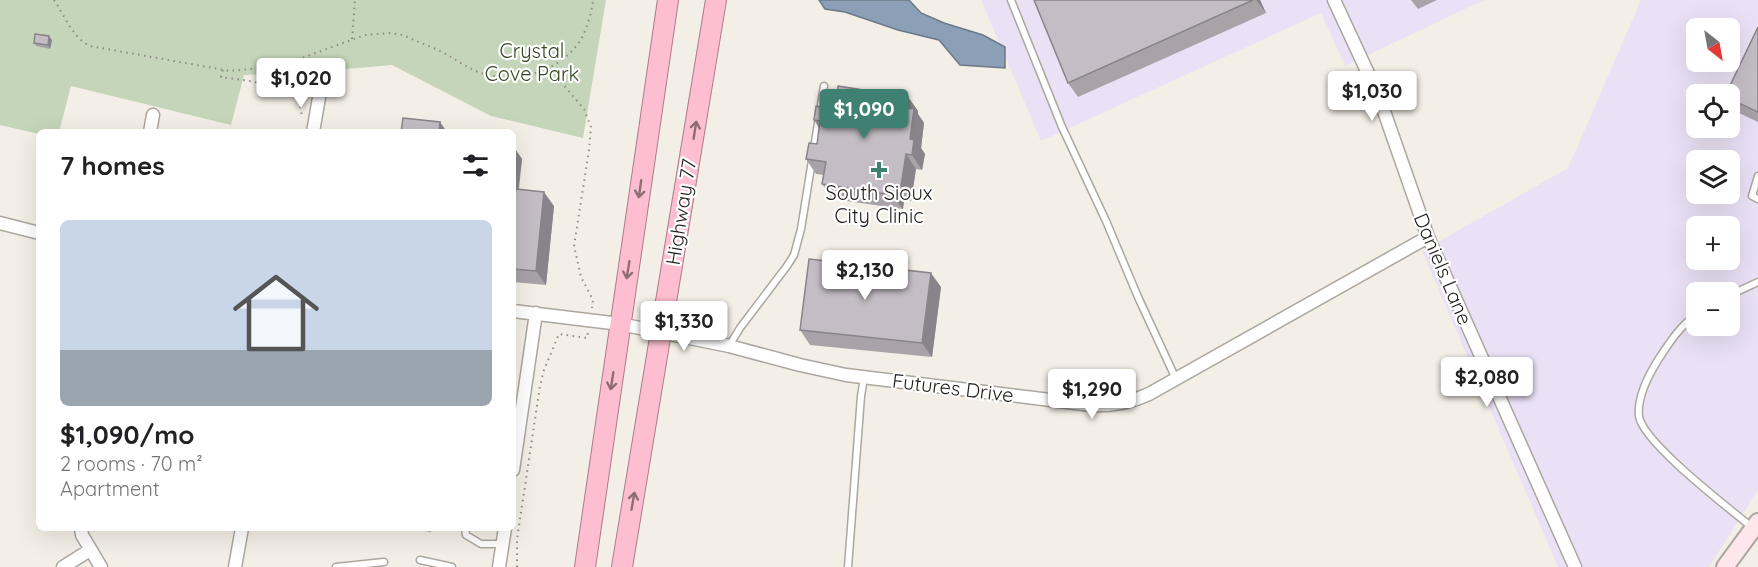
<!DOCTYPE html>
<html lang="en">
<head>
<meta charset="utf-8">
<style>
  :root { --surface:#fff; --page:#f2f2f2; --text:#202124; --muted:#757577; --line:#e0e0e0; --accent:#3e8173 }
  body { margin:0; font-family:Quicksand,sans-serif; background:var(--page); color:var(--text); height:100vh; display:flex; flex-direction:column; font-size:22px; white-space:nowrap }
  * { box-sizing:border-box; margin:0 }
  p { font-size:20px; color:var(--muted) }
  .icon { flex:none; width:33px; height:33px; fill:none; stroke:currentColor; stroke-width:2; stroke-linecap:round; stroke-linejoin:round }
  .map { position:relative; flex:1; overflow:hidden }
  .details { position:absolute; left:36px; top:129px; width:480px; height:402px; display:flex; flex-direction:column; background:var(--surface); border-radius:9px; box-shadow:0 6px 24px #0002 }
  .details>* { flex:none }
  .needle { width:39px; rotate:149deg }
  .tools { position:absolute; left:1686px; top:18px; display:grid; gap:12px }
  .tools a { display:grid; place-items:center; width:54px; height:54px; border-radius:9px; background:var(--surface); box-shadow:0 6px 24px #0002; font-size:30px }
  .price { position:absolute; translate:-50% -51px; padding:0 14px; border-radius:6px; background:#fff; color:#222; font-size:20px; line-height:39px; filter:drop-shadow(0 2px 3px #0008) }
  .price::after { content:''; position:absolute; left:50%; top:36px; width:18px; height:14px; margin-left:-9px; background:inherit; clip-path:polygon(0 0,100% 0,50% 100%) }
  .price.current { background:var(--accent); color:#fff }
  ul { padding:0; list-style:none }
  li { display:grid; align-content:center; gap:12px; height:318px; padding:0 24px }
  li+li { border-top:2px solid var(--line) }
  li span { display:grid; place-items:center; height:186px; border-radius:9px; color:#555 }
  li>.icon { margin-inline-start:auto }
  span .icon { width:108px; height:108px; fill:#fffc; stroke-width:1 }
  li b { font-size:26px }
  h2 { display:flex; justify-content:space-between; align-items:center; height:72px; padding:0 24px; font-size:26px }
  .map>svg:first-child { display:block }
  .industrial { fill:#eae1f6; fill-rule:evenodd }
  .green { fill:#c5d5b9 }
  .water { fill:#8ba0b7; stroke:#6b7988; stroke-width:1.5 }
  .lines { fill:none; stroke-linecap:round; stroke-linejoin:round }
  .service-casing { stroke:#aca79f; stroke-width:9 }
  .minor-casing { stroke:#aca79f; stroke-width:15 }
  .secondary-casing { stroke:#aca79f; stroke-width:20 }
  .trunk-casing { stroke:#ae7b89; stroke-width:22 }
  .path { stroke:#8e8a84; stroke-width:2; stroke-dasharray:1.5 4.5; stroke-linecap:butt }
  .service { stroke:#fff; stroke-width:6 }
  .minor { stroke:#fff; stroke-width:12 }
  .secondary { stroke:#fee6ed; stroke-width:16 }
  .trunk { stroke:#fcbed0; stroke-width:20 }
  .wall { fill:#a9a3a9 }
  .shaded-wall { fill:#89848a }
  .building { fill:#c4bdc5; stroke:#89848a; stroke-width:1.5 }
  .oneway { stroke:#8e6e76 }
  .poi-dot { fill:#3e8173; stroke:#fff; stroke-width:2 }
  .labels { text-anchor:middle; stroke-width:4.5; stroke-linejoin:round; paint-order:stroke }
  .park-label { font-size:20px; fill:#33481e; stroke:#fff }
  .poi-label { font-size:20px; fill:#201e1b; stroke:#fff }
  .street-label { font-size:20px; fill:#201e1b; stroke:#fff }
</style>
</head>
<body>
<div class="map">
<svg width="1758" height="567" viewBox="0 0 1758 567">
  <rect width="100%" height="100%" fill="#f4efe6"/>
  <path class="industrial" d="M981,0H1484L1345,66L1321,13L1041,141Z
    M1641,0H1758V490L1709,567H1558L1422,251L1568,168ZM1696,28H1730V62H1696ZM1696,94H1730V128H1696ZM1696,160H1730V194H1696ZM1696,226H1730V260H1696ZM1696,292H1730V326H1696Z"/>
  <path class="green" d="M0,0H606L583,138L491,116L392,65L300,73L244,75L231,125L71,86L59,132H39V134L0,125Z"/>
  <path class="water" d="M819,0H909L921,13L944,23L983,35L1005,47V68L960,65L939,40L898,30L845,12L825,9Z"/>
  <g class="lines">
    <g class="service-casing">
      <path id="service" d="M1011,0L1062,127L1106,221L1138,297L1176,379
        M1758,176L1752,196L1758,199
        M1730,295L1758,282
        M1696,315C1680,326 1669,343 1658,360C1648,376 1637,397 1639,416C1642,442 1730,509 1753,528
        M729,346L740,328L787,266L794,255L801,229L824,86
        M465,528L466,535L481,544H502
        M420,560L452,567
        M336,567L384,562
        M848,567L861,396L864,378"/>
    </g>
    <g class="minor-casing">
      <path id="minor" d="M1334,0L1379,97L1428,237L1575,567
        M150,132L153,115
        M313,132L320,92
        M0,223L39,233
        M513,311L620,324L729,346L800,365L846,375L1091,405C1112,406 1130,403 1149,394L1428,237
        M513,470L536,313
        M81,528L82,535L101,567
        M63,567L90,550
        M235,567L242,528
        M499,567L505,528"/>
    </g>
    <g class="secondary-casing">
      <path id="secondary" d="M1725,567L1758,522"/>
    </g>
    <g class="trunk-casing">
      <path id="trunk" d="M585,567L668,0
        M622,567L716,0"/>
    </g>
    <path class="path" d="M54,0C65,16 72,37 90,46L230,71L280,66L365,35L389,33L403,35L414,40C424,44 434,48 444,53C457,60 470,70 484,74C521,85 570,68 585,31C589,21 592,10 593,0
      M352,39L355,0
      M549,68L584,109L591,127L589,150L574,246L581,277L593,300L592,308
      M223,70L221,77C239,80 286,83 297,99C300,103 301,111 302,117
      M517,567V539L540,386L544,370L559,334L587,338L588,332"/>
    <use href="#service" class="service"/>
    <use href="#minor" class="minor"/>
    <use href="#secondary" class="secondary"/>
    <use href="#trunk" class="trunk"/>
  </g>
  <path class="wall" d="M1034,0H1260L1266,13L1078,97L1068,83Z
    M1411,0H1437L1418,9Z
    M1758,27V122L1735,111L1730,103V94Z
    M52,40L50,49L36,46L34,43Z
    M908,97L918,111V114L924,123L921,148L925,154L922,170L916,169L911,201L904,200L903,209L832,199L822,184L824,175L816,174L806,159L817,144L819,128L814,120Z
    M513,146L522,159L519,189L554,206L546,285L513,282V213L515,190H513Z
    M941,287L932,357L810,345L800,330Z
    M407,528H432L431,532Z"/>
  <path class="shaded-wall" d="M1256,0H1260L1266,13Z
    M49,36L52,40L50,49L48,45Z
    M908,97L918,111V114L924,123L921,148L925,154L922,170L912,155L907,108Z
    M440,122L447,132H439Z
    M513,146L522,159L518,190L513,183Z
    M906,154L916,169L911,201L901,186Z
    M894,185L904,200L903,209L892,195Z
    M544,192L554,206L546,285L536,271Z
    M931,273L941,287L932,357L922,343Z"/>
  <path class="building" d="M1034,0H1253L1068,83Z
    M1758,27V112L1730,99V94H1726Z
    M35,34L49,36L48,45L34,43Z
    M838,86L908,97L907,108L914,109L910,139L914,140L912,155L906,154L901,186L894,185L892,195L822,184L826,162L806,159L809,143L817,144L820,121L814,120L816,106L835,109Z
    M403,118L440,122L439,132H401Z
    M516,189L544,192L536,271L513,269V213Z
    M809,259L931,273L922,343L800,330Z"/>
  <defs><path id="oneway-shaft" d="M-6 0H5M1.5-3L5.5 0L1.5 3" fill="none" stroke-width="1.6" stroke-linecap="round" stroke-linejoin="round" transform="scale(1.5)"/></defs>
  <g class="oneway">
    <use href="#oneway-shaft" transform="translate(695 130) rotate(-81)"/>
    <use href="#oneway-shaft" transform="translate(640 189) rotate(98)"/>
    <use href="#oneway-shaft" transform="translate(628 270) rotate(99)"/>
    <use href="#oneway-shaft" transform="translate(612 381) rotate(99)"/>
    <use href="#oneway-shaft" transform="translate(633 501) rotate(-80)"/>
  </g>
  <path class="poi-dot" d="M876 161h6v6h6v6h-6v6h-6v-6h-6v-6h6z"/>
  <g class="labels">
    <g class="park-label">
      <text x="532" y="58">Crystal<tspan x="532" dy="23">Cove Park</tspan></text>
    </g>
    <g class="poi-label">
      <text x="879" y="200">South Sioux<tspan x="879" dy="23">City Clinic</tspan></text>
    </g>
    <g class="street-label">
      <text transform="translate(681 212) rotate(-81)" y="7">Highway 77</text>
      <text transform="translate(1443 269) rotate(67)" y="7">Daniels Lane</text>
      <text transform="translate(953 388) rotate(7)" y="7">Futures Drive</text>
    </g>
  </g>
</svg>
<div class="tools">
<a><svg class="needle" viewBox="-14 -14 28 28"><path d="M0-13l5 13h-10z" fill="#e53935"/><path d="M0 13l5-13h-10z" fill="#757577"/></svg></a>
<a><svg class="icon" aria-label="locate" viewBox="0 0 24 24"><circle cx="12" cy="12" r="6"/><path d="M12 2v4M12 18v4M2 12h4M18 12h4"/></svg></a>
<a><svg class="icon" aria-label="layers" viewBox="0 0 24 24"><path d="M12 4l9 5-9 5-9-5zM3 14l9 5 9-5"/></svg></a>
<a>+</a>
<a>−</a>
</div>
<b class="price" style="left:301px;top:109px">$1,020</b>
<b class="price" style="left:1372px;top:122px">$1,030</b>
<b class="price current" style="left:864px;top:140px">$1,090</b>
<b class="price" style="left:865px;top:301px">$2,130</b>
<b class="price" style="left:684px;top:352px">$1,330</b>
<b class="price" style="left:1487px;top:408px">$2,080</b>
<b class="price" style="left:1092px;top:420px">$1,290</b>
<section class="details">
<h2>7 homes<svg class="icon" aria-label="filters" viewBox="0 0 24 24"><path d="M4 7h16M4 17h16"/><circle cx="9" cy="7" r="2"/><circle cx="15" cy="17" r="2"/></svg></h2>
<ul>
<li><span style="background:linear-gradient(#c9d6e8 70%,#9aa5b1 0)"><svg class="icon" aria-label="home" viewBox="0 0 24 24"><path d="M3 11l9-7 9 7M6 9v11h12V9"/></svg></span><div><b>$1,090/mo</b><p>2 rooms · 70 m²</p><p>Apartment</p></div></li>
</ul>
</section>
</div>
</body>
</html>
